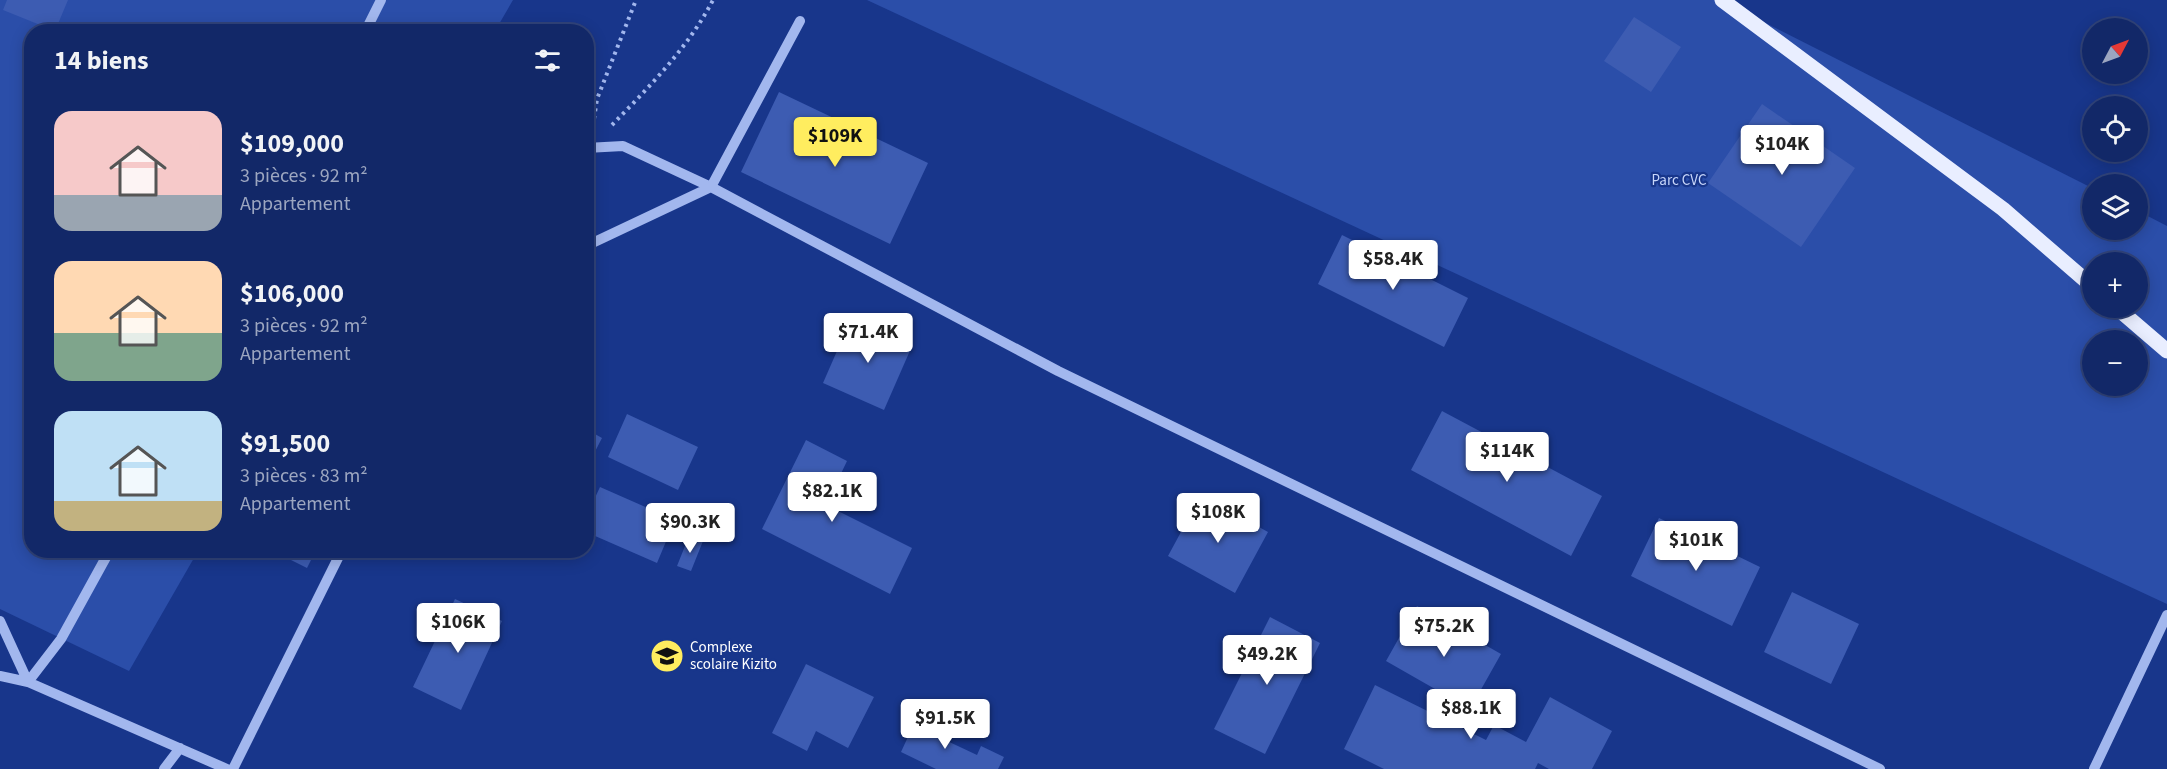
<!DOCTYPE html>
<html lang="fr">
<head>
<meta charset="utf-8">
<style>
  :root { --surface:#122868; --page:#1b306e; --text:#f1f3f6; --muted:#9ca6c0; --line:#31447c; --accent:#ffed5f }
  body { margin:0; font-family:"Source Sans 3",sans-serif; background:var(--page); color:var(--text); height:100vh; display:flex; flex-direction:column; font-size:22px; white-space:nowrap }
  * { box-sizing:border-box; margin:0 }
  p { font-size:20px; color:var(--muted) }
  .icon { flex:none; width:33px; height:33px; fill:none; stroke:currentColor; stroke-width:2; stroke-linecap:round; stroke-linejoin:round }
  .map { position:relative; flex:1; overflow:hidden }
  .side { position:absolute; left:24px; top:24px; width:570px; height:534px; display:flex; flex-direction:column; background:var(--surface); border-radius:24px; box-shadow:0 3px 15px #0003,0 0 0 2px var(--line) }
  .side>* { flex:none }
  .needle { width:39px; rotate:49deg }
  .fabs { position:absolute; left:2082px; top:18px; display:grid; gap:12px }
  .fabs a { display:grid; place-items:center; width:66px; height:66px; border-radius:50%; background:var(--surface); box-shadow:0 3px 15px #0003,0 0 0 2px var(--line); font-size:30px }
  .price { position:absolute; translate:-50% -51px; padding:0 14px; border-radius:6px; background:#fff; color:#222; font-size:20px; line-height:39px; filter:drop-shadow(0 2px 3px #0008) }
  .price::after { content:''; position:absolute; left:50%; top:36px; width:18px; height:14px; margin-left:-9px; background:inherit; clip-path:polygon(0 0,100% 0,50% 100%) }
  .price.active { background:var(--accent); color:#111 }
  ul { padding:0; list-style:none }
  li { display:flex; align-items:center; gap:18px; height:150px; padding:0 30px }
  li span { display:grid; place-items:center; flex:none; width:168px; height:120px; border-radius:18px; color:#555 }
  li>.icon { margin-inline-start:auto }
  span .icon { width:72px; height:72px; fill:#fffc; stroke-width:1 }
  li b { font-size:26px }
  h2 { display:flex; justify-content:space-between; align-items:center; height:72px; padding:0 30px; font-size:26px }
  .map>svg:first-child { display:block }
  .green { fill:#2b4ea9; fill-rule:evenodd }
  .building { fill:#3d5cb2 }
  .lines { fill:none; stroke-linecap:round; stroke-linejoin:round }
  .path { stroke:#a2b7ee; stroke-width:4; stroke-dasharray:3 4.5; stroke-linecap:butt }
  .minor { stroke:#a2b7ee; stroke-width:10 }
  .major { stroke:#e9eeff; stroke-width:15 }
  .labels { text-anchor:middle; stroke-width:4.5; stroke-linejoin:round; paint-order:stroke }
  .park-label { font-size:15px; fill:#c8d6fa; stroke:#18368b }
  .poi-label { font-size:15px; fill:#fff; stroke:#18368b; text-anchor:start }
</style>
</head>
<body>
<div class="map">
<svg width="2167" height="769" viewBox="0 0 2167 769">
  <rect width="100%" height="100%" fill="#18368b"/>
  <path class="green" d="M0,0H513L495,31L32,32V550L198,551L129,671L0,609Z
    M867,0H1720L2092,188V230H2138V211L2167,226V604ZM2092,262H2138V308H2092ZM2092,340H2138V386H2092Z"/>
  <path class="building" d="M7,0H68L55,31L3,10Z
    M1634,17L1681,47L1651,92L1604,61Z
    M779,92L928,163L890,244L741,172Z
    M1762,104L1855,168L1801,247L1708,183Z
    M1342,235L1468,298L1444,347L1318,284Z
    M851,319L912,346L884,410L823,383Z
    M1442,411L1602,496L1571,556L1411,470Z
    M627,414L698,447L678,490L608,457Z
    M586,429L602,438L586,469Z
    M806,440L847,461L826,505L912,548L890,594L762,529Z
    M600,487L675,520L657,563L586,532V517Z
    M1201,495L1268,532L1235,593L1168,556Z
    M1659,518L1760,567L1732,626L1631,576Z
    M689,536L703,541L691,571L677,566Z
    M271,550H316L307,568Z
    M1792,592L1859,624L1831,684L1764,652Z
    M455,599L502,621L461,710L413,687Z
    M1417,606L1501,654L1470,709L1386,661Z
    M1270,617L1320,643L1265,754L1214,729Z
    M806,664L874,697L848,748L816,731L807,751L772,733Z
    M1375,685L1486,740L1494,725L1526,742L1550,697L1612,731L1592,769H1549L1538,763L1535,769H1384L1344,749Z
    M918,715L947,730L943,739L977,755L981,746L1004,757L998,769H936L901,752Z"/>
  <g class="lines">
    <path class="path" d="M612,125C649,87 688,48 713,0
      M593,126L597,99L636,0"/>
    <path class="minor" d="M365,32L381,0
      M586,148L623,146L711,187L1058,371L1880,769
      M586,246L711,187L800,21
      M0,621L28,682L61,639L110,550
      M0,676L28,682L227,769
      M164,769L180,748
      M233,769L342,550
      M2094,769L2167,615"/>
    <path class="major" d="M1722,0L2003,209L2092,286
      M2117,308L2167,351"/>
  </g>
  <defs>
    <g id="school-disc" transform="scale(1.725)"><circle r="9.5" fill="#ffed5f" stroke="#18368b"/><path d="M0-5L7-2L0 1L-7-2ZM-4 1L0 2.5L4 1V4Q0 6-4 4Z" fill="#111"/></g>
  </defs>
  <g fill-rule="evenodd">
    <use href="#school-disc" x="667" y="656"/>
  </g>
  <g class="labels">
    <g class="park-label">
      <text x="1679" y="185">Parc CVC</text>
    </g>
    <g class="poi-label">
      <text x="690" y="652">Complexe<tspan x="690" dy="17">scolaire Kizito</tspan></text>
    </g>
  </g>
</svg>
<div class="fabs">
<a><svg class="needle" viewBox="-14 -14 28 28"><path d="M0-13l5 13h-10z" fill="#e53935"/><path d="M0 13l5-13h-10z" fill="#9ca6c0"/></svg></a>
<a><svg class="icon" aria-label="locate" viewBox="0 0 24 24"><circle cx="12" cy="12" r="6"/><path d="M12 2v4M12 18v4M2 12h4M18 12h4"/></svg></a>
<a><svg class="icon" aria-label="layers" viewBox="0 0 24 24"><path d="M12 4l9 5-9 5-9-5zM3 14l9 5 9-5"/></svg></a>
<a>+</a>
<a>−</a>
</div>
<b class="price active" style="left:835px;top:168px">$109K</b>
<b class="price" style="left:1782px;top:176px">$104K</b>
<b class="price" style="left:1393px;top:291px">$58.4K</b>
<b class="price" style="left:868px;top:364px">$71.4K</b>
<b class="price" style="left:1507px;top:483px">$114K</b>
<b class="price" style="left:832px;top:523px">$82.1K</b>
<b class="price" style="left:1218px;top:544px">$108K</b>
<b class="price" style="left:690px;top:554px">$90.3K</b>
<b class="price" style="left:1696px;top:572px">$101K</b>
<b class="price" style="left:458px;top:654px">$106K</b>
<b class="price" style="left:1444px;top:658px">$75.2K</b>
<b class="price" style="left:1267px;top:686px">$49.2K</b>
<b class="price" style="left:1471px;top:740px">$88.1K</b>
<b class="price" style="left:945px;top:750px">$91.5K</b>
<section class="side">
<h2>14 biens<svg class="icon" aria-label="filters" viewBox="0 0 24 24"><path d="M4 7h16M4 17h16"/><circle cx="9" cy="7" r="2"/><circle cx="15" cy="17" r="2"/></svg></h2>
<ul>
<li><span style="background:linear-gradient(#f6c9c9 70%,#9aa5b1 0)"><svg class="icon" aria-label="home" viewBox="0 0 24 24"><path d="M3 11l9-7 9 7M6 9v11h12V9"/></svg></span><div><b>$109,000</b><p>3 pièces · 92 m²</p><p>Appartement</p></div></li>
<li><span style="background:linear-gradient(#ffd9b3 60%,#7fa58c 0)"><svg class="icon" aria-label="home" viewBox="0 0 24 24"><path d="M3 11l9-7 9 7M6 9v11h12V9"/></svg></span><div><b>$106,000</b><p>3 pièces · 92 m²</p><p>Appartement</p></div></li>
<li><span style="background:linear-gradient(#bfe0f5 75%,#c2b280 0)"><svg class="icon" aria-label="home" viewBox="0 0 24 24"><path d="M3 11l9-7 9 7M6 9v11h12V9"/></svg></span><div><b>$91,500</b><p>3 pièces · 83 m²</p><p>Appartement</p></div></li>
</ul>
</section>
</div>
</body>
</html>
